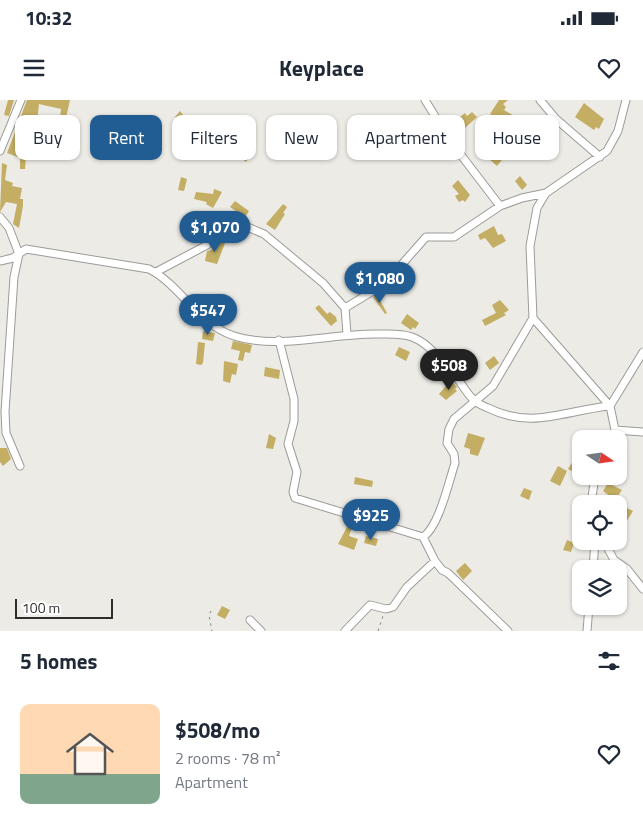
<!DOCTYPE html>
<html lang="en">
<head>
<meta charset="utf-8">
<style>
  :root { --surface:#fff; --page:#f6f6f7; --text:#1f2937; --muted:#747a83; --accent:#215c93 }
  body { margin:0; font-family:"Titillium Web",sans-serif; background:var(--page); color:var(--text); height:100vh; display:flex; flex-direction:column; font-size:19px; white-space:nowrap }
  * { box-sizing:border-box; margin:0 }
  p { font-size:16px; color:var(--muted) }
  .icon { flex:none; width:28px; height:28px; fill:none; stroke:currentColor; stroke-width:2; stroke-linecap:round; stroke-linejoin:round }
  .map { position:relative; height:531px; overflow:hidden }
  .side { display:flex; flex-direction:column; background:var(--surface); flex:1 }
  .side>* { flex:none }
  .hud { position:absolute; left:15px; top:15px; width:614px; height:45px; display:flex; gap:10px }
  .needle { width:32px; rotate:103deg }
  .fabs { position:absolute; left:572px; top:330px; display:grid; gap:10px }
  .fabs a { display:grid; place-items:center; width:55px; height:55px; border-radius:10px; background:var(--surface); box-shadow:0 1px 4px #0004; font-size:25px }
  .scale { position:absolute; left:15px; bottom:12px; width:98px; box-sizing:border-box; padding-left:5px; border:2px solid #2e2d2b; border-top:0; font-size:14px; line-height:18px; white-space:nowrap; color:#2e2d2b; -webkit-text-stroke:4px #fff; paint-order:stroke }
  .price { position:absolute; translate:-50% -42px; padding:0 11px; border-radius:18px; background:var(--accent); color:#fff; font-size:16px; line-height:32px; filter:drop-shadow(0 1px 2px #0008) }
  .price::after { content:''; position:absolute; left:50%; top:30px; width:15px; height:11px; margin-left:-8px; background:inherit; clip-path:polygon(0 0,100% 0,50% 100%) }
  .price.current { background:#222; color:#fff }
  ul { padding:0; list-style:none }
  li { display:flex; align-items:center; gap:15px; height:125px; padding:0 20px }
  li span { display:grid; place-items:center; flex:none; width:140px; height:100px; border-radius:10px; color:#555 }
  li>.icon { margin-inline-start:auto }
  span .icon { width:60px; height:60px; fill:#fffc; stroke-width:1 }
  li b { font-size:21px }
  h2 { display:flex; justify-content:space-between; align-items:center; height:60px; padding:0 20px; font-size:21px }
  .tag { padding:0 18px; border-radius:10px; background:var(--surface); box-shadow:0 1px 4px #0004; font-size:18px; line-height:45px }
  .tag.current { background:var(--accent); color:#fff }
  .status { display:flex; justify-content:space-between; align-items:center; height:35px; padding:0 25px; background:var(--surface); direction:ltr }
  .status svg { height:14px; fill:currentColor }
  header { display:flex; justify-content:space-between; align-items:center; height:65px; padding:0 20px; background:var(--surface); font-size:22px; font-weight:700 }
  .map>svg:first-child { display:block }
  .building { fill:#c3ae63 }
  .lines { fill:none; stroke-linecap:round; stroke-linejoin:round }
  .minor-casing { stroke:#9c9b97; stroke-width:9 }
  .path { stroke:#858480; stroke-width:1; stroke-dasharray:2.5 4; stroke-linecap:butt }
  .minor { stroke:#fff; stroke-width:7 }
</style>
</head>
<body>
<div class="status"><b>10:32</b><svg viewBox="0 0 49 12"><path d="M0 12V9h3v3zM5 12V6h3v6zM10 12V3h3v9zM15 12V0h3v12zM26 1h20v11H26zM47 4h2v5h-2z"/></svg></div>
<header><svg class="icon" aria-label="menu" viewBox="0 0 24 24"><path d="M4 6h16M4 12h16M4 18h16"/></svg>Keyplace<svg class="icon" aria-label="heart" viewBox="0 0 24 24"><path d="M12 20l-8-8c-3-5 5-10 8-4 3-6 11-1 8 4z"/></svg></header>
<div class="map">
<svg width="643" height="531" viewBox="0 0 643 531">
  <rect width="100%" height="100%" fill="#ecebe6"/>
  <path class="building" d="M8,0H14L9,16L4,15Z
    M27,0H70L66,18L60,17L61,9L39,4L37,22L32,20L22,46L33,49L31,56L26,55L25,69H20V58L7,53Z
    M499,0H508L503,4L506,7L504,10L520,19L510,30L490,14Z
    M584,3L604,19L599,29L596,27L594,30L575,17Z
    M180,11L193,27L190,33L179,28L182,24L175,17Z
    M472,12L477,17L464,29L456,20L465,13L467,16Z
    M203,30L213,35L210,41L200,37Z
    M276,43L281,48L272,57L268,53Z
    M500,43L509,51L497,66L489,59Z
    M194,45L200,49L192,60L184,55Z
    M240,49L250,57L246,62L236,54Z
    M2,63L7,65L5,80L13,83L12,86L22,88L20,99H23V106L19,128L13,124L17,104L6,102L0,112Z
    M520,76L527,85L522,90L515,81Z
    M181,77L187,79L184,91L178,90Z
    M458,80L470,95L465,102L463,100L459,102L455,96L459,94L452,86Z
    M214,89L222,92L213,108L206,104L207,102L194,99L196,92L213,94Z
    M235,101L249,111L245,117L230,107Z
    M283,104L287,107L283,113L285,114L275,130L266,124Z
    M494,126L498,135L502,134L506,141L493,148L485,138L480,140L478,135Z
    M219,139L225,143L217,164L205,161L207,151L211,150Z
    M377,195L387,213L385,214L373,197Z
    M500,200L509,210L504,213L506,215L485,226L482,220L496,213L492,205Z
    M319,205L327,214L330,212L336,217L337,221L331,226L315,208Z
    M407,214L419,223L415,229L413,227L411,230L401,223Z
    M203,231L215,233L213,241L202,239Z
    M233,241L252,245L250,253L245,252L243,261L238,260L240,251L231,249Z
    M198,242L205,243L203,263L201,265L196,264Z
    M399,247L410,252L406,261L395,255Z
    M494,256L499,263L490,270L485,263Z
    M224,261L238,264L236,275L232,274L230,283L223,281Z
    M265,267L280,270L279,279L264,276Z
    M451,280L457,287L455,289L457,291L446,300L439,294Z
    M468,333L485,338L478,356L470,354V349L464,347Z
    M269,334L276,338L273,349L266,348Z
    M0,348H7L11,359L3,366L0,362Z
    M575,358L581,361L577,374L568,369Z
    M558,366L567,371L560,386L550,381Z
    M355,377L373,381L372,387L354,384Z
    M608,383L622,390L615,400L603,391Z
    M524,388L532,391L529,400L520,396Z
    M619,404L633,411L625,424L623,423L619,434Z
    M349,423L353,425L349,436L358,439L354,450L338,444Z
    M366,436L378,439L376,446L364,443Z
    M567,440L574,443L571,452L563,450Z
    M465,463L472,471L463,480L456,471Z
    M222,506L230,510L225,519L217,515Z"/>
  <g class="lines">
    <g class="minor-casing">
      <path id="minor" d="M425,0L451,42L500,106
        M540,0L556,19L600,57
        M0,51L21,0
        M0,117L9,128L19,154L14,177L5,312L6,333L20,366
        M0,161L13,158L26,149L149,169C182,186 197,224 234,236C277,250 333,233 378,234C389,234 401,233 412,237C429,243 441,261 454,274C461,282 467,295 475,301C478,304 484,306 488,308C533,330 565,310 610,306L643,252
        M156,172L207,145L224,125L233,121L264,134L323,183L345,208L347,234
        M345,208L378,188L389,179L426,137H454L500,106L522,98L546,93
        M279,240L294,299V321L288,344L297,372L293,392L295,398L423,437C439,427 449,381 455,363L454,354L447,343L449,329L454,319L493,286L533,218
        M615,330L643,332
        M613,339L615,330L610,306L533,218L530,146L537,108L546,93L607,51L618,31L626,0
        M591,404L595,376
        M423,437L435,461L442,470L448,473L508,531
        M604,441L614,460L627,469L643,489
        M593,469L595,441
        M250,520L261,531
        M345,531L370,505L386,509L393,507L407,487L435,461
        M587,531L589,506"/>
    </g>
    <path class="path" d="M211,511L209,515L212,531
      M378,531L383,516"/>
    <use href="#minor" class="minor"/>
  </g>
</svg>
<div class="fabs">
<a><svg class="needle" viewBox="-14 -14 28 28"><path d="M0-13l5 13h-10z" fill="#e53935"/><path d="M0 13l5-13h-10z" fill="#747a83"/></svg></a>
<a><svg class="icon" aria-label="locate" viewBox="0 0 24 24"><circle cx="12" cy="12" r="6"/><path d="M12 2v4M12 18v4M2 12h4M18 12h4"/></svg></a>
<a><svg class="icon" aria-label="layers" viewBox="0 0 24 24"><path d="M12 4l9 5-9 5-9-5zM3 14l9 5 9-5"/></svg></a>
</div>
<div class="scale">100 m</div>
<b class="price" style="left:215px;top:153px">$1,070</b>
<b class="price" style="left:380px;top:204px">$1,080</b>
<b class="price" style="left:208px;top:236px">$547</b>
<b class="price current" style="left:449px;top:291px">$508</b>
<b class="price" style="left:371px;top:441px">$925</b>
<div class="hud">
<a class="tag">Buy</a>
<a class="tag current">Rent</a>
<a class="tag">Filters</a>
<a class="tag">New</a>
<a class="tag">Apartment</a>
<a class="tag">House</a>
</div>
</div>
<section class="side">
<h2>5 homes<svg class="icon" aria-label="filters" viewBox="0 0 24 24"><path d="M4 7h16M4 17h16"/><circle cx="9" cy="7" r="2"/><circle cx="15" cy="17" r="2"/></svg></h2>
<ul>
<li><span style="background:linear-gradient(#ffd9b3 70%,#7fa58c 0)"><svg class="icon" aria-label="home" viewBox="0 0 24 24"><path d="M3 11l9-7 9 7M6 9v11h12V9"/></svg></span><div><b>$508/mo</b><p>2 rooms · 78 m²</p><p>Apartment</p></div><svg class="icon" aria-label="heart" viewBox="0 0 24 24"><path d="M12 20l-8-8c-3-5 5-10 8-4 3-6 11-1 8 4z"/></svg></li>
</ul>
</section>
</body>
</html>
